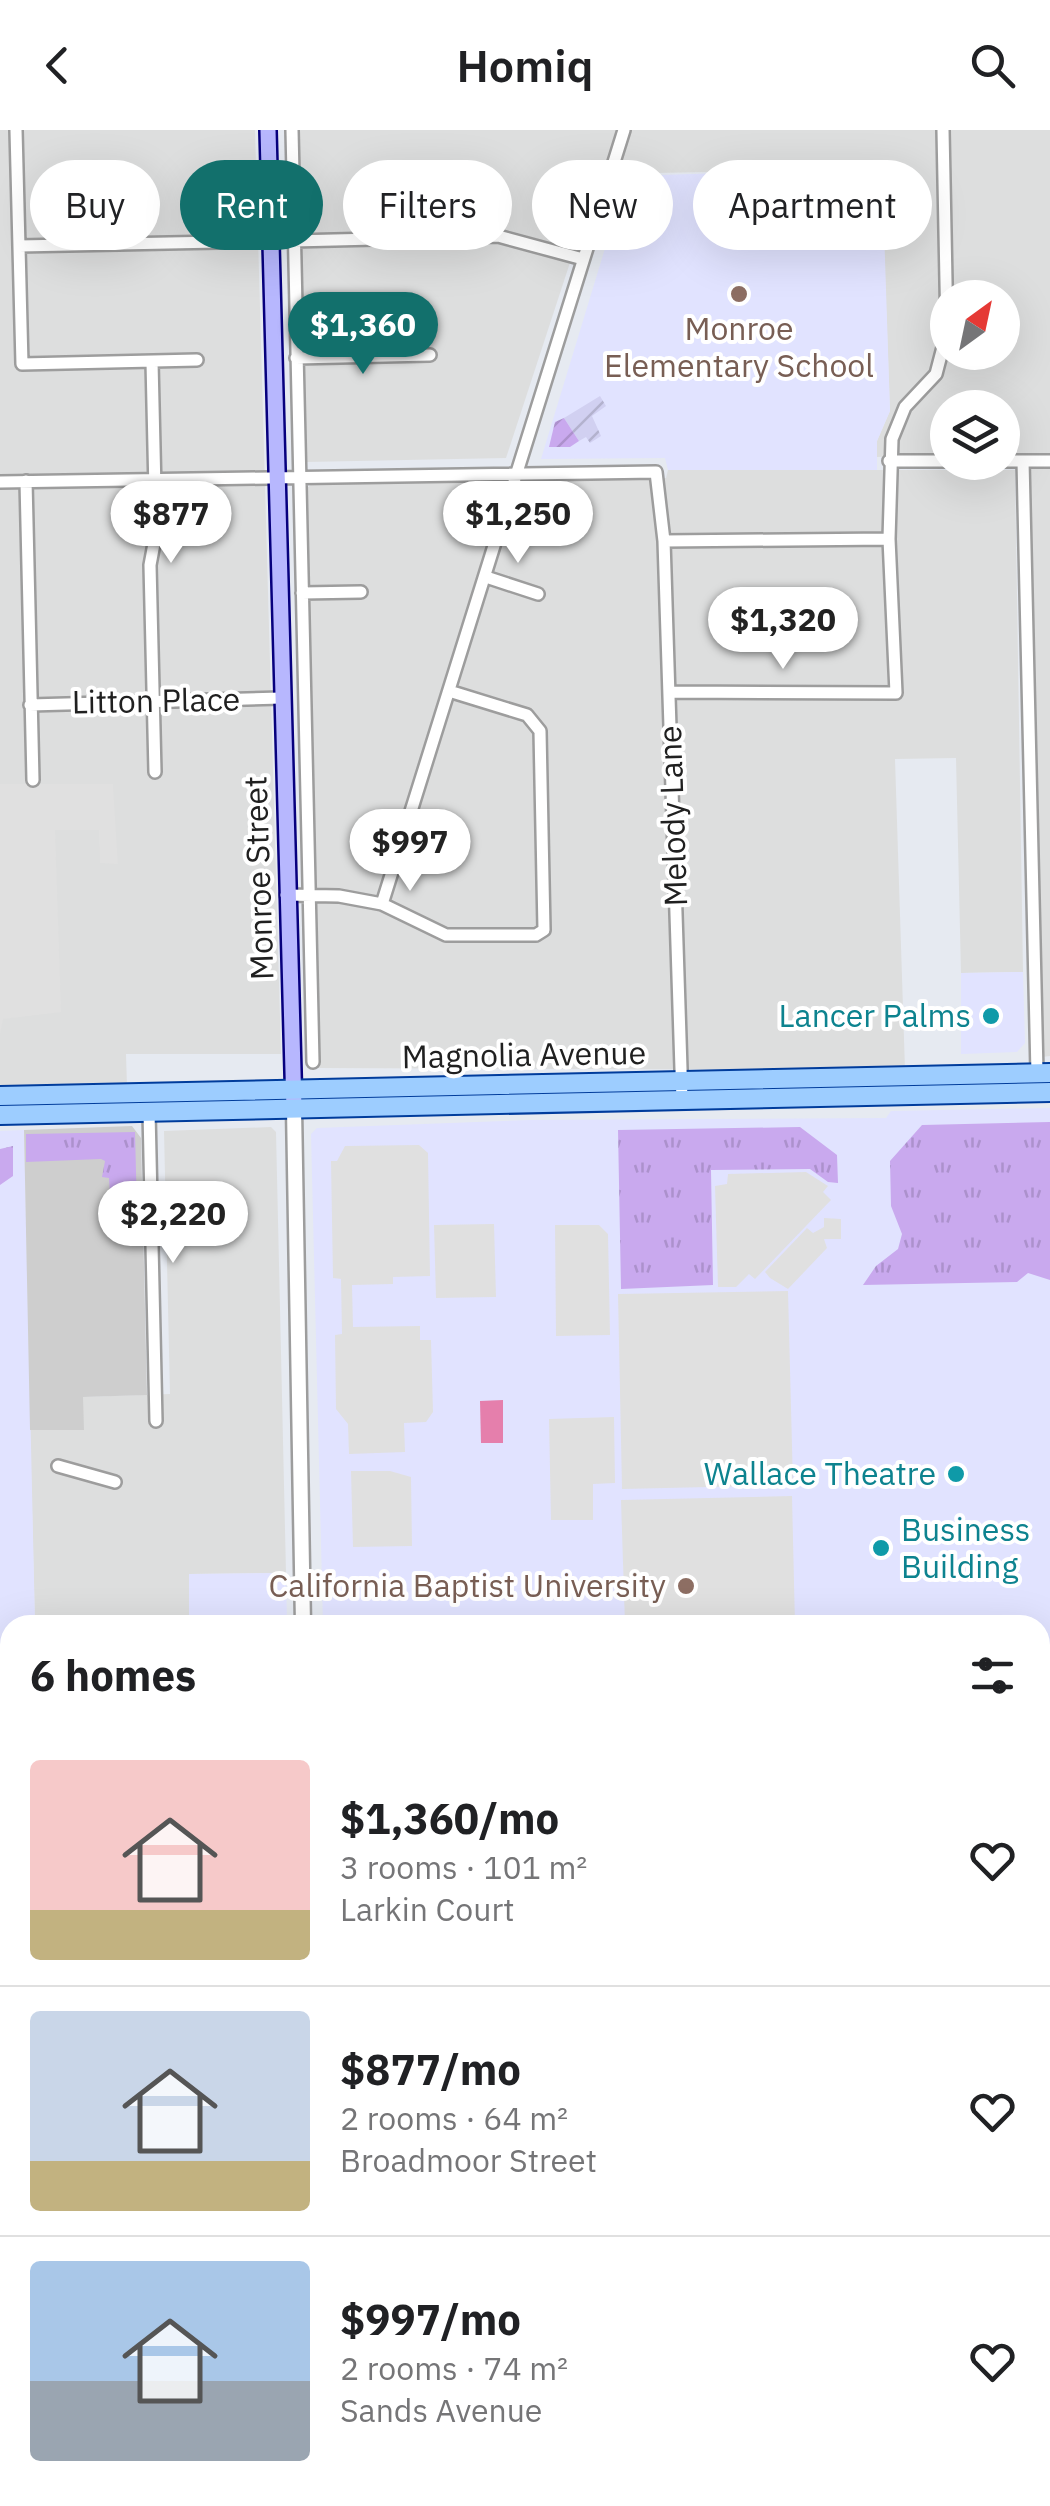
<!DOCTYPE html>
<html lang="en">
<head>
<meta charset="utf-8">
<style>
  :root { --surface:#fff; --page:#f2f2f2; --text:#202124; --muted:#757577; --line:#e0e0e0; --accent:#12706c }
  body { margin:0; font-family:"IBM Plex Sans",sans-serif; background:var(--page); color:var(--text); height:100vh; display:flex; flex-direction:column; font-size:38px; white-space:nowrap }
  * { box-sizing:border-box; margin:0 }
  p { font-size:32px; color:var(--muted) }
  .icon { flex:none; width:55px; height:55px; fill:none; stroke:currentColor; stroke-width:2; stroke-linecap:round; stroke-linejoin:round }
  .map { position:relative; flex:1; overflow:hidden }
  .side { position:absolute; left:0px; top:1485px; width:1050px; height:892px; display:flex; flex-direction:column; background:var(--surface); border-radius:30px 30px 0 0; box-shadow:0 10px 40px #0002 }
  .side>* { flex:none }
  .top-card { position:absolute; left:30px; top:30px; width:990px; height:90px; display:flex; gap:20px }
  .needle { width:65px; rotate:33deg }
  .controls { position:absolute; left:930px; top:150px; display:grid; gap:20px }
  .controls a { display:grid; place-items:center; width:90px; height:90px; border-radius:50%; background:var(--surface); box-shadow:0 10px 40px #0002; font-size:50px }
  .price { position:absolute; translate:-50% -85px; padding:0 22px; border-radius:35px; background:#fff; color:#222; font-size:32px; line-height:65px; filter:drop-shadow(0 2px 5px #0008) }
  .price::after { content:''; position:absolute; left:50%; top:60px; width:30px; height:22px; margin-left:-15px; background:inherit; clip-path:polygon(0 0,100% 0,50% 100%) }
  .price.selected { background:var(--accent); color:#fff }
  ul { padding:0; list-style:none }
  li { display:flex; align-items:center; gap:30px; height:250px; padding:0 30px }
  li+li { border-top:2px solid var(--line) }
  li span { display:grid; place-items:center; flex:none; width:280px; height:200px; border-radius:10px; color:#555 }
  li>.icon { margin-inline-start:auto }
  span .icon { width:120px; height:120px; fill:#fffc; stroke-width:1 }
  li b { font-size:42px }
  h2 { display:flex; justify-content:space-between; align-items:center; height:120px; padding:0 30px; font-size:42px }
  .pill { padding:0 35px; border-radius:45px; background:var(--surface); box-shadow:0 10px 40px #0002; font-size:35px; line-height:90px }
  .pill.selected { background:var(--accent); color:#fff }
  header { display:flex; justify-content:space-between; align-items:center; height:130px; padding:0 30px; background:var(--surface); font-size:45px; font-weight:600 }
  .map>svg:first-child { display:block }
  .residential { fill:#dddede; fill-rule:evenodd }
  .commercial { fill:#d4f3f2 }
  .education { fill:#e1e3ff }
  .religious { fill:#cecece }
  .farmland { fill:url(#farmland-furrows) }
  .grass { fill:url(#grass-tufts) }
  .garden { fill:url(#garden-furrows) }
  .pitch { fill:#e57fac }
  .parking { fill:#e0e0e0 }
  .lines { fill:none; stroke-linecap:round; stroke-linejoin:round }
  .canal { stroke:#e2aea3; stroke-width:10 }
  .minor-casing { stroke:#9d9d9d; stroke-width:16 }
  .tertiary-casing { stroke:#9d9d9d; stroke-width:19 }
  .secondary-casing { stroke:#07007e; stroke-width:20 }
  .primary-casing { stroke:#003c9c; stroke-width:22 }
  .motorway-casing { stroke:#1ae897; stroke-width:25 }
  .minor { stroke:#fff; stroke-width:11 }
  .tertiary { stroke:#fff; stroke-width:14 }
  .secondary { stroke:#b7b7fe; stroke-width:15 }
  .primary { stroke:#9dcdff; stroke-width:18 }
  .motorway { stroke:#89edd5; stroke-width:20 }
  .education-dot { fill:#8d6e63; stroke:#fff; stroke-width:4 }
  .culture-dot { fill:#0f9aa8; stroke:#fff; stroke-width:4 }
  .labels { text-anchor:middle; stroke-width:8; stroke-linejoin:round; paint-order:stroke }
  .education-label { font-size:32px; fill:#785e54; stroke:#fff }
  .street-label { font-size:32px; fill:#202020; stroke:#fff }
  .culture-label { font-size:32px; fill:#0d838f; stroke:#fff; text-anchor:end }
</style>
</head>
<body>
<header><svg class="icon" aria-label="back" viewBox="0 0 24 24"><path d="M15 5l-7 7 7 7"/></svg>Homiq<svg class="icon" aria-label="search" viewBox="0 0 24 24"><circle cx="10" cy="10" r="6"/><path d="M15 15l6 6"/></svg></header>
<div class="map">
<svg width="1050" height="2376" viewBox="0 0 1050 2376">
  <defs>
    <pattern id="farmland-furrows" width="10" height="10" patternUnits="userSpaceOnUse" patternTransform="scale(2.5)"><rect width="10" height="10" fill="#d1d0f1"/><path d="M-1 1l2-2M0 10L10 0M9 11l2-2" fill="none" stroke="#b3b2ce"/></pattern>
    <pattern id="grass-tufts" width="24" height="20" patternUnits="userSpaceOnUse" patternTransform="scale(2.5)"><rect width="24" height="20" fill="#c9a9ee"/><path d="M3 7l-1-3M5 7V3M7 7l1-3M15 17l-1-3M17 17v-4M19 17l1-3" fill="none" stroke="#ac91cc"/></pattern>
    <pattern id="garden-furrows" width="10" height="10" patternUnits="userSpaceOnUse" patternTransform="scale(2.5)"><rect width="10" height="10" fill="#c9a9ee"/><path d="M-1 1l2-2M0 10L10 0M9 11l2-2" fill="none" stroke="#ac91cc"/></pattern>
  </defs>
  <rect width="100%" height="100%" fill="#e6eaf1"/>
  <path class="residential" d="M0,0H255L281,924H126L127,957H0Z
    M299,0H1050V323L1003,324L1002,278H948L947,325L877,327V311L890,281L881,39L599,44L506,328L306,332ZM948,168H1002V222H948Z
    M1050,337V926L1042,927L1029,338Z
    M668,340H1015L1023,842L961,843L956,628L895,629L905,940L318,938L306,359L315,351L666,348Z
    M271,997L276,1002L286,1443L189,1444V1491L176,1495H35L30,1300L83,1299V1267L170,1264L164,1001Z
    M6,2221H10V2368H307V2376H10Z
    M657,2368H935V2376H658Z"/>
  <path class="commercial" d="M1040,2098H1050V2175H1040Z"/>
  <path class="education" d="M882,38L890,281L877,311V340H668L665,328L541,329L627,46Z
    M1023,842L1025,913L1017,922L961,924V843Z
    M1050,978V1983H1040V1495H323L311,1004L317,998L530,990L886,988L891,981Z
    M24,1000L35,1495H10V2033L0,2034V1001Z
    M286,1443L287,1495H176L189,1490V1444Z"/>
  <path class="religious" d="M132,996L141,1008L147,1265L83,1267L84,1300H30L24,1000Z"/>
  <path class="farmland" d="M600,266L606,276L592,286L601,306L590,313L586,307L579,311L564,288Z"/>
  <path class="grass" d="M1050,992V1150L1028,1143L1017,1152L863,1155L876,1136L898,1119L902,1104L891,1076L890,1031L922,995Z
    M800,997L837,1025L838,1053L828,1052L810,1039L711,1040L713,1155L621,1159L618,1000Z
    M135,1002L137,1081L111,1080L109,1048L102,1047L105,1031L101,1029L26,1032V1004Z
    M13,1016V1046L0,1055V1019Z"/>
  <path class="garden" d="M564,288L579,311L570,317H549L555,292Z"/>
  <path class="pitch" d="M503,1270V1313H481L480,1271Z"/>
  <path class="parking" d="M0,654H113L118,734L100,733L99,700H55L61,882L3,889L0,904Z
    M419,1015L428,1023L430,1146L393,1147V1154L352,1155L353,1197L420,1196V1210H431L433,1282L426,1292L404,1293L405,1322L349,1324L348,1294L336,1279L335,1205L342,1204L341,1149L333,1148L331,1031H337L345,1016Z
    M806,1042L828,1056L823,1062L831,1070L755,1149L749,1144L736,1157H718L715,1056L727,1054L728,1044Z
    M824,1088L841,1089V1109H824L827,1118L788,1159L770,1148L765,1142L807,1098L813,1103L824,1097Z
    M494,1094L496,1167L436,1168L434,1095Z
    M555,1095H599L608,1104L610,1205L556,1206Z
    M788,1161L793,1355L622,1359L618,1164Z
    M614,1287L615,1353L593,1354V1390H551L549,1289Z
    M351,1341H390L411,1347L412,1416L353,1417Z
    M792,1366L795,1495H625L621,1370Z
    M2,1603H10V1878L1,1879Z"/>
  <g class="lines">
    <path class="canal" d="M0,2117H10"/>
    <g class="minor-casing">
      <path id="minor" d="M16,0L22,234L197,230
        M292,0L313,932
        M293,111L498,106L583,129
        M19,116L271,111
        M296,228L430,225
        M152,232L156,403L150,435L155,642
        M889,331H948
        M1002,331H1050
        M1023,331L1037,943
        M26,351L33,650
        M0,352L656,342L664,411L682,970
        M664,411L889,409L892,309L905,277L936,244L947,202L943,0
        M486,447L538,464
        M302,463L361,462
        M670,562L896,563L889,409
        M30,575L281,568
        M286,765L339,766L382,774L446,805H536L544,800L540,601L527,585L449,561
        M382,774L624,0
        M149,982L156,1291
        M58,1336L115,1352
        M1040,1997L1050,1996
        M112,2368V2376
        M205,2368V2376
        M248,2368V2376
        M647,2368V2376
        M1010,2368V2376
        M18,2376L69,2375"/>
    </g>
    <g class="tertiary-casing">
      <path id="tertiary" d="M294,979L303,1495
        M1040,2185H1050
        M0,2209H10
        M325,2368V2376"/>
    </g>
    <g class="secondary-casing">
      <path id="secondary" d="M268,0L294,979"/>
    </g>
    <g class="primary-casing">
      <path id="primary" d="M0,966L1050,943
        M0,985L1050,962"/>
    </g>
    <g class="motorway-casing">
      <path id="motorway" d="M1040,2029L1050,2026
        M0,2065H10
        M1040,2065H1050
        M0,2089H10"/>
    </g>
    <use href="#minor" class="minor"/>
    <use href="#tertiary" class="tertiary"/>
    <use href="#secondary" class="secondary"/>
    <use href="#primary" class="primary"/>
    <use href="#motorway" class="motorway"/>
  </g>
  <g class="education-dot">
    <circle cx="739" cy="164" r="10"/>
    <circle cx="686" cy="1456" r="10"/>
  </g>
  <g class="culture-dot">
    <circle cx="991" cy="886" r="10"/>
    <circle cx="956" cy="1344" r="10"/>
    <circle cx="881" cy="1418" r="10"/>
  </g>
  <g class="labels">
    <g class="education-label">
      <text x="739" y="210">Monroe<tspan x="739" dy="37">Elementary School</tspan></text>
      <text x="666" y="1467" text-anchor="end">California Baptist University</text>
    </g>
    <g class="street-label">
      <text transform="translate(156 571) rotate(-1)" y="11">Litton Place</text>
      <text transform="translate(673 686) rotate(-92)" y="11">Melody Lane</text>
      <text transform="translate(259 748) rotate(-92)" y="11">Monroe Street</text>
      <text transform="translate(524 925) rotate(-1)" y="11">Magnolia Avenue</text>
    </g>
    <g class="culture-label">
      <text x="971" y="897">Lancer Palms</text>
      <text x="936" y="1355">Wallace Theatre</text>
      <text x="901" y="1411" text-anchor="start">Business<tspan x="901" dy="37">Building</tspan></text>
    </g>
  </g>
</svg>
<div class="controls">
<a><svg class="needle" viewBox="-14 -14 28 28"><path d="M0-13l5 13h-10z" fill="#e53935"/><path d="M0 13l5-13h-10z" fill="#757577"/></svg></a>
<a><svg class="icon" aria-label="layers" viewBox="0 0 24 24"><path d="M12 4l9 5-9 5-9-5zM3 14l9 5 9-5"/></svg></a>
</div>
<b class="price selected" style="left:363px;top:247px">$1,360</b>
<b class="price" style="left:171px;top:436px">$877</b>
<b class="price" style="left:518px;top:436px">$1,250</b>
<b class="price" style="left:783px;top:542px">$1,320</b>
<b class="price" style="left:410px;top:764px">$997</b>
<b class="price" style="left:173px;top:1136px">$2,220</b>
<div class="top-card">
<a class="pill">Buy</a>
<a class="pill selected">Rent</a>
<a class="pill">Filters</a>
<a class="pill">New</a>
<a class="pill">Apartment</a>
</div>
<section class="side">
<h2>6 homes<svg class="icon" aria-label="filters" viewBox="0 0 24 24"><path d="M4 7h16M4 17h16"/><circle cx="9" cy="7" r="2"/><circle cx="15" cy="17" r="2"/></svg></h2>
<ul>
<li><span style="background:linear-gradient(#f6c9c9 75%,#c2b280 0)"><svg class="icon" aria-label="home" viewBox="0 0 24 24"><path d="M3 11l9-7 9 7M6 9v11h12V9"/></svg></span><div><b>$1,360/mo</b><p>3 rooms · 101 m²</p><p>Larkin Court</p></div><svg class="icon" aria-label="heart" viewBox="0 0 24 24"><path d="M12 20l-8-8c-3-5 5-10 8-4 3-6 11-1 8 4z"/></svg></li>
<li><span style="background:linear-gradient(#c9d6e8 75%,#c2b280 0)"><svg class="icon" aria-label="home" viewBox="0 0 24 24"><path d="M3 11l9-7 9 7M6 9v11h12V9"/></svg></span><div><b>$877/mo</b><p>2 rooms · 64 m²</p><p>Broadmoor Street</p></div><svg class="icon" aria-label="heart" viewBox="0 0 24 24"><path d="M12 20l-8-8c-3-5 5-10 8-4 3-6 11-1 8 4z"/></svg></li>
<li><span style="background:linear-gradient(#a9c7e8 60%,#9aa5b1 0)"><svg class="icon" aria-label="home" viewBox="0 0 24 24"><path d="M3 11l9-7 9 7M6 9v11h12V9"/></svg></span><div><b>$997/mo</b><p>2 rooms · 74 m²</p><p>Sands Avenue</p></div><svg class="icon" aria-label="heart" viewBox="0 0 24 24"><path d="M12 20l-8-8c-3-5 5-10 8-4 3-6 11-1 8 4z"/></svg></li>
</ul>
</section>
</div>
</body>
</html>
